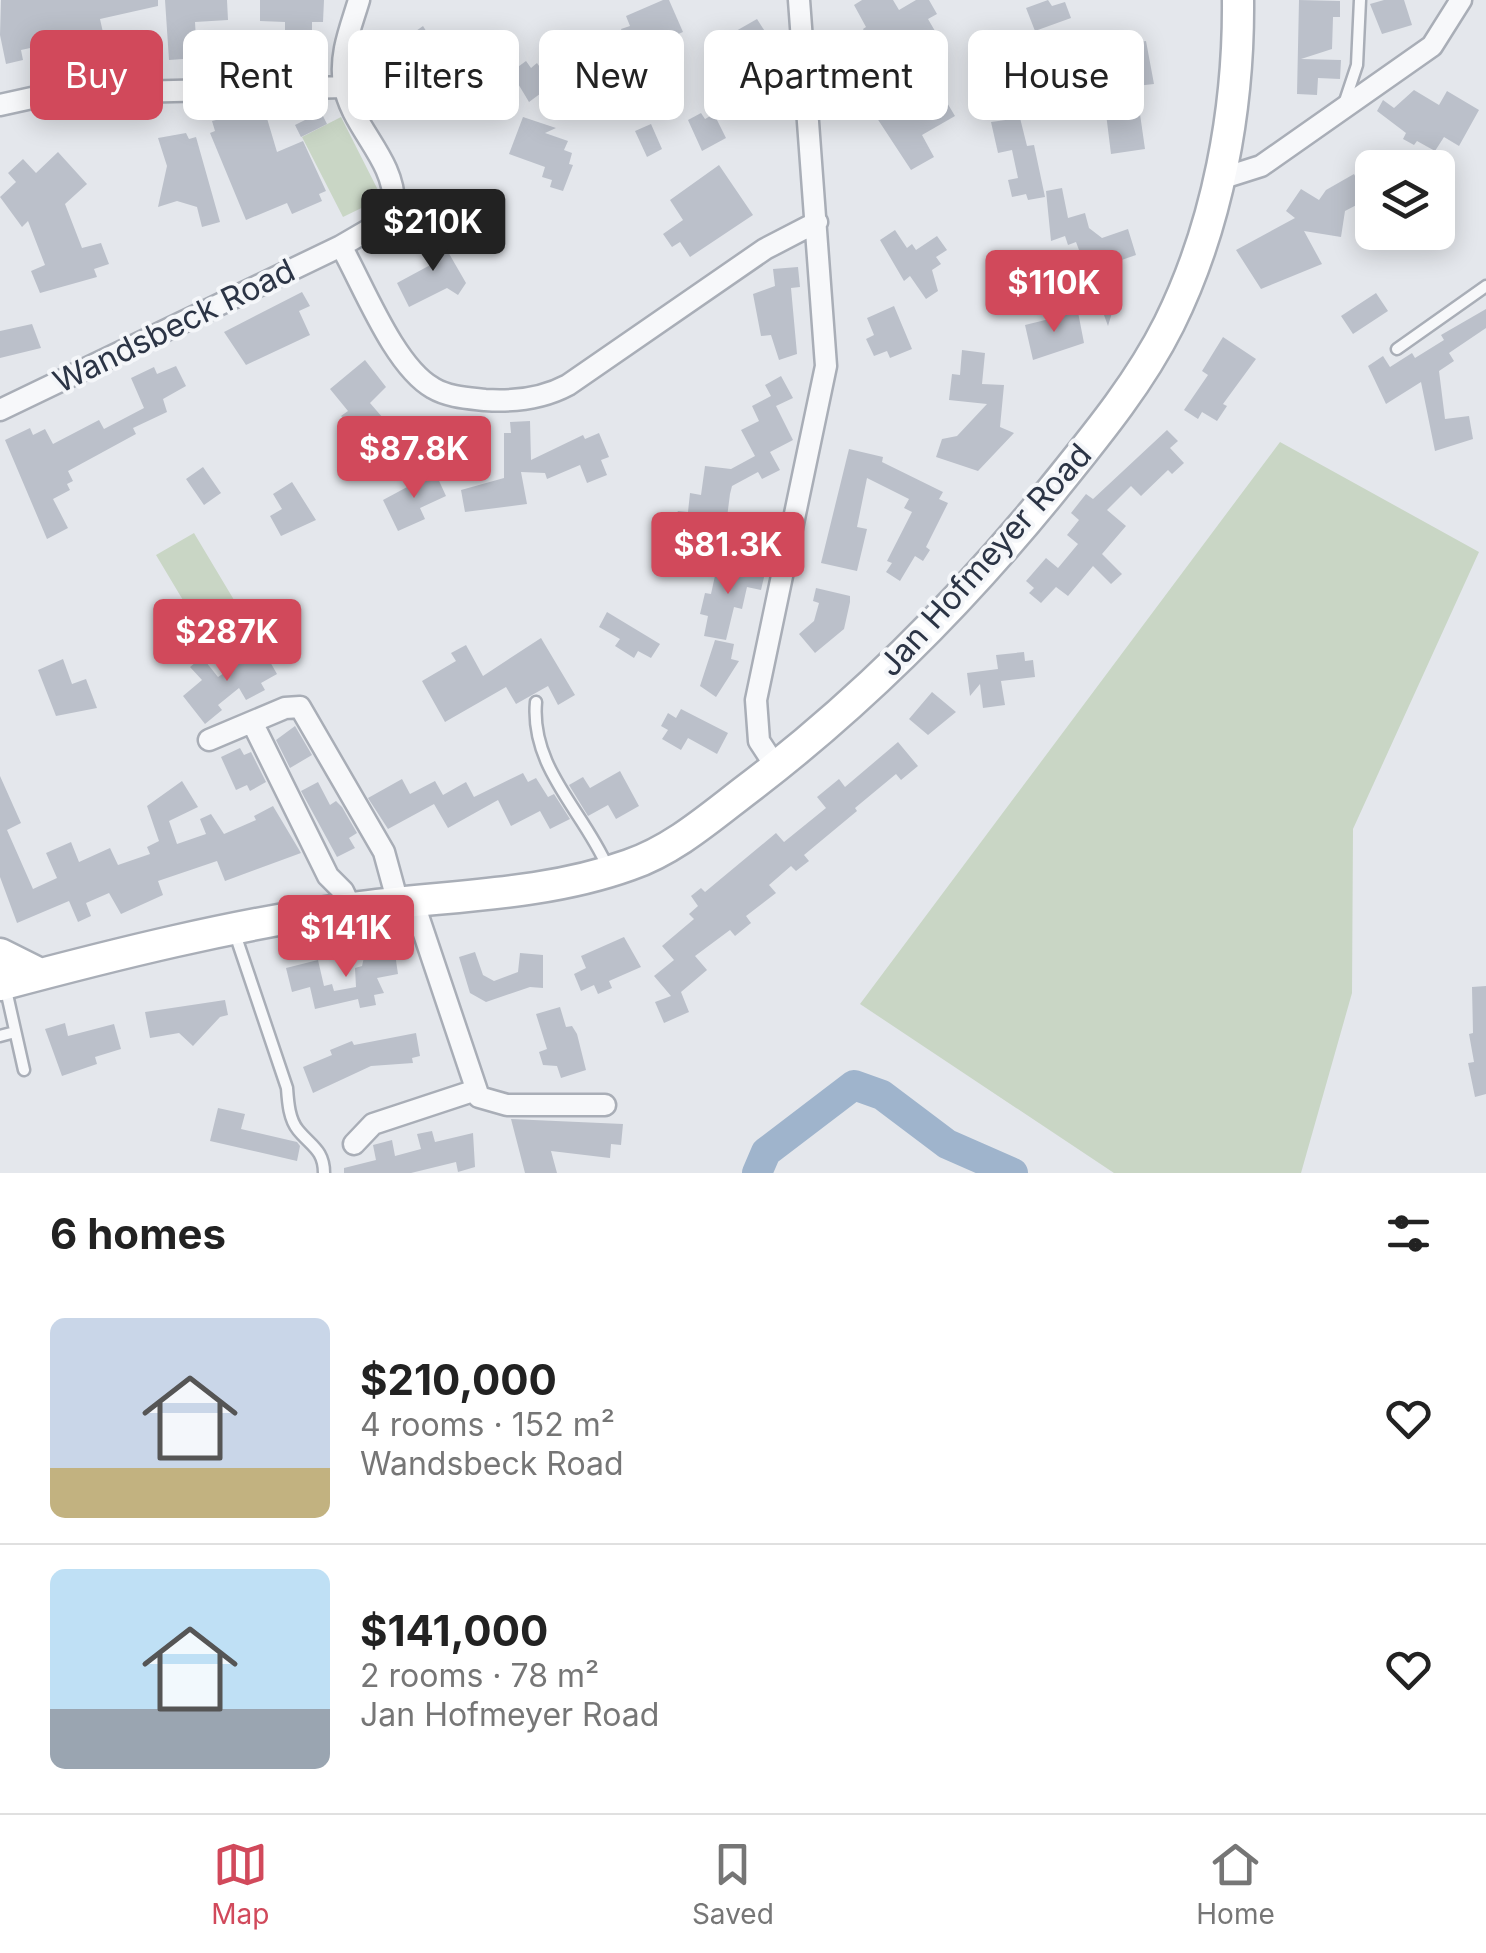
<!DOCTYPE html>
<html lang="en">
<head>
<meta charset="utf-8">
<style>
  :root { --surface:#fff; --page:#f2f2f2; --text:#222; --muted:#767676; --line:#e0e0e0; --accent:#d1495b }
  body { margin:0; font-family:Inter,sans-serif; background:var(--page); color:var(--text); height:100vh; display:flex; flex-direction:column; font-size:38px; white-space:nowrap }
  * { box-sizing:border-box; margin:0 }
  p { font-size:32px; color:var(--muted) }
  .icon { flex:none; width:55px; height:55px; fill:none; stroke:currentColor; stroke-width:2; stroke-linecap:round; stroke-linejoin:round }
  .map { position:relative; height:1173px; overflow:hidden }
  .drawer { display:flex; flex-direction:column; background:var(--surface); flex:1 }
  .drawer>* { flex:none }
  .banner { position:absolute; left:30px; top:30px; width:1428px; height:90px; display:flex; gap:20px }
  .tools { position:absolute; left:1355px; top:150px; display:grid; gap:20px }
  .tools a { display:grid; place-items:center; width:100px; height:100px; border-radius:15px; background:var(--surface); box-shadow:0 5px 25px #0003; font-size:50px }
  .price { position:absolute; translate:-50% -85px; padding:0 22px; border-radius:10px; background:var(--accent); color:#fff; font-size:32px; line-height:65px; filter:drop-shadow(0 2px 5px #0008) }
  .price::after { content:''; position:absolute; left:50%; top:60px; width:30px; height:22px; margin-left:-15px; background:inherit; clip-path:polygon(0 0,100% 0,50% 100%) }
  .price.current { background:#222; color:#fff }
  ul { padding:0; list-style:none }
  li { display:flex; align-items:center; gap:30px; height:250px; padding:0 50px }
  li+li { border-top:2px solid var(--line) }
  li span { display:grid; place-items:center; flex:none; width:280px; height:200px; border-radius:15px; color:#555 }
  li>.icon { margin-inline-start:auto }
  span .icon { width:120px; height:120px; fill:#fffc; stroke-width:1 }
  li b { font-size:42px }
  h2 { display:flex; justify-content:space-between; align-items:center; height:120px; padding:0 50px; font-size:42px }
  .chip { padding:0 35px; border-radius:15px; background:var(--surface); box-shadow:0 5px 25px #0003; font-size:35px; line-height:90px }
  .chip.current { background:var(--accent); color:#fff }
  .tab-bar { display:flex; justify-content:space-around; align-items:center; height:140px; border-top:2px solid var(--line); background:var(--surface); font-size:28px; color:var(--muted) }
  .tab-bar a { display:grid; justify-items:center; gap:5px }
  .tab-bar .current { color:var(--accent) }
  .map>svg:first-child { display:block }
  .green { fill:#c9d6c5 }
  .lines { fill:none; stroke-linecap:round; stroke-linejoin:round }
  .river { stroke:#9fb4cc; stroke-width:30 }
  .building { fill:#bbc0ca }
  .lane-casing { stroke:#a9aeb7; stroke-width:15 }
  .street-casing { stroke:#a9aeb7; stroke-width:25 }
  .secondary-casing { stroke:#a9aeb7; stroke-width:35 }
  .lane { stroke:#f7f8fa; stroke-width:10 }
  .street { stroke:#f7f8fa; stroke-width:20 }
  .secondary { stroke:#fff; stroke-width:30 }
  .labels { text-anchor:middle; stroke-width:8; stroke-linejoin:round; paint-order:stroke }
  .street-label { font-size:32px; fill:#2b3445; stroke:#f4f6f9 }
</style>
</head>
<body>
<div class="map">
<svg width="1486" height="1173" viewBox="0 0 1486 1173">
  <rect width="100%" height="100%" fill="#e4e7ec"/>
  <path class="green" d="M341,117L382,198L343,217L302,137Z
    M1280,442L1479,552L1353,829L1352,993L1301,1173H1114L860,1004Z
    M194,533L240,610L202,632L156,555Z"/>
  <g class="lines">
    <path class="river" d="M757,1173L766,1152L854,1085L882,1095L947,1144L1013,1173"/>
  </g>
  <path class="building" d="M1,0H158V6L100,19L106,46L79,52L76,38L21,50L23,60L6,64L0,35Z
    M165,0H227L228,20L195,22L197,58L169,60Z
    M260,0H324L323,22H312V49L285,48V22L260,21Z
    M663,0H669L683,32L657,43L660,52L635,62L621,29L630,26L626,16Z
    M862,0H893L899,10L916,0H929L937,14L928,19L946,50L902,75L885,44L875,50L863,29L866,27L854,5Z
    M1048,0L1052,6L1065,2L1071,18L1035,31L1026,8Z
    M1299,0L1340,1V17H1333L1332,49L1301,59L1341,60L1340,79L1318,78L1317,95L1297,94Z
    M1384,0H1404L1412,25L1382,34L1370,4Z
    M757,19L773,44L732,74L715,43Z
    M423,26L455,77L437,94L434,91L399,112L385,91L409,73L399,57L413,48L406,38Z
    M1146,41L1154,84L1136,86L1145,149L1111,154L1099,57L1119,54L1118,45Z
    M615,58L633,101L580,118L562,76Z
    M526,61L531,68L537,63L552,85L529,102L511,72Z
    M1070,67L1077,112L1056,115L1049,70Z
    M937,86L955,116L922,135L934,157L911,170L871,109L910,87L916,98Z
    M1414,90L1439,105L1447,91L1479,110L1459,146L1444,137L1435,151L1417,141L1414,145L1403,139L1406,133L1377,111L1383,100L1394,108Z
    M321,112L327,124L301,137L295,125Z
    M701,113L705,119L714,114L726,138L702,151L688,120Z
    M240,114L242,120L266,115L277,152L303,141L326,191L319,194L322,201L292,214L287,203L246,220L210,133L215,131L212,121Z
    M523,117L556,128L545,133L568,141L564,150L572,153L569,164L573,165L563,191L550,187L552,180L542,177L545,167L509,154Z
    M1020,118L1027,146L1034,145L1045,197L1028,200L1026,194L1012,197L1008,180L1018,178L1012,150L998,153L991,122Z
    M651,124L662,149L647,157L635,131Z
    M186,133L189,139L196,137L220,222L202,227L197,207L177,201L158,207L167,166L158,138Z
    M58,152L87,184L65,204L82,248L101,243L109,264L94,269L97,277L40,293L31,271L45,265L28,221L22,227L0,197L16,182L8,173L23,159L36,173Z
    M719,165L753,215L690,257L680,242L672,247L663,234L683,220L670,200Z
    M1354,174L1368,199L1345,211L1341,237L1304,231L1322,264L1261,289L1236,250L1295,218L1286,211L1301,189L1319,200L1326,190Z
    M1062,188L1068,218L1085,213L1089,228L1102,238L1128,229L1136,255L1113,263L1108,250L1082,258L1076,242L1068,245L1065,236L1051,241L1046,191Z
    M895,230L907,248L912,244L916,250L937,236L947,250L936,257L941,264L932,270L938,291L926,299L910,276L904,281L880,240Z
    M436,231L466,283L458,295L447,288L409,307L397,283L434,263L421,238Z
    M798,267L800,287L791,288L797,354L779,360L771,335L761,336L753,294L775,286L773,269Z
    M1101,273L1114,306L1108,326L1090,277Z
    M302,292L310,306L299,311L310,335L246,365L224,332Z
    M1376,293L1388,311L1353,334L1341,316Z
    M894,306L912,349L890,358L887,351L874,356L866,339L874,335L867,318Z
    M1486,309V328L1449,353L1454,361L1439,371L1445,419L1469,416L1473,439L1435,451L1421,382L1386,404L1368,366L1383,356L1390,367L1412,353L1415,358L1444,340L1441,335Z
    M1078,312L1084,343L1033,360L1025,325Z
    M32,324L41,348L0,358V331Z
    M1223,337L1256,359L1223,404L1227,406L1217,421L1202,412L1198,419L1184,410L1208,375L1202,371Z
    M962,350L985,353L982,384L1004,385L1000,427L1014,433L978,471L936,457L942,439L957,436L987,404L949,400L952,374L960,375Z
    M365,360L386,387L370,403L389,425L371,439L356,421L349,427L341,416L348,411L330,389Z
    M176,366L186,386L163,399L167,412L133,428L136,434L68,471L73,481L67,484L70,490L53,499L68,528L47,539L5,440L30,428L33,435L45,429L53,444L99,420L104,429L144,408L131,378L154,367L157,374Z
    M781,376L793,398L776,406L793,440L770,452L780,470L762,479L758,472L732,486L730,494L725,533L747,522L757,540L726,556L670,549L674,518L678,511L688,512L690,493L701,495L705,466L731,469L755,456L741,430L759,421L752,406L771,396L765,385Z
    M530,421L531,460L583,435L585,439L599,433L609,457L601,460L607,475L587,483L580,465L547,479L545,473L521,472L527,504L465,512L461,490L504,478V433H511L510,422Z
    M435,427L443,447L419,458L410,438Z
    M1167,430L1178,441L1170,448L1184,463L1172,474L1168,470L1141,496L1131,486L1107,510L1126,526L1102,554L1122,574L1111,584L1093,566L1068,596L1056,587L1041,603L1029,593L1034,588L1026,581L1046,558L1058,568L1078,544L1067,535L1079,520L1071,513L1086,494L1093,499Z
    M849,449L883,457L882,462L943,492L939,499L948,503L926,547L930,550L923,561L915,556L900,581L886,572L892,563L887,561L912,512L904,508L909,499L867,478L857,527L867,529L857,571L821,563Z
    M203,467L221,493L204,505L186,479Z
    M435,472L446,496L420,508L425,519L398,531L383,500Z
    M292,482L316,520L281,536L270,516L282,509L273,494Z
    M718,562L765,573L761,590L747,587L742,609L734,607L726,640L704,636L708,616L700,614L705,593L711,594Z
    M816,588L850,596V602L844,629L815,653L799,634L814,621L819,603L813,601Z
    M607,612L660,644L651,658L638,651L634,658L615,646L620,639L599,627Z
    M541,638L575,695L558,705L548,686L516,704L506,687L445,722L422,681L456,661L451,653L466,645L483,676Z
    M715,640L734,644L731,659L739,661L716,697L700,686Z
    M1024,652L1025,661L1033,660L1035,677L1001,681L1005,705L983,708L980,684L970,696L967,673L998,669L996,655Z
    M265,653L277,674L261,683L265,690L246,700L239,688L218,705L222,710L205,724L183,696L202,680L190,667L202,657L218,677L251,655L253,659Z
    M63,659L72,684L86,679L97,708L56,716L38,670Z
    M932,692L956,712L928,735L909,719Z
    M681,709L728,733L717,754L688,738L681,750L662,739L668,730L661,726L668,713L676,718Z
    M295,726L312,755L290,768L276,740Z
    M898,742L918,766L901,780L896,774L855,808L857,811L804,855L809,861L796,871L791,866L769,885L776,893L746,916L751,923L735,936L730,930L695,956L707,970L681,992L689,1012L664,1023L655,1002L671,996L654,976L674,960L662,946L694,919L689,914L698,906L691,896L701,888L705,892L776,833L784,842L826,808L817,797L839,779L845,787Z
    M240,748L244,755L251,752L266,782L250,791L247,785L236,790L221,757Z
    M620,771L639,806L616,819L608,805L588,816L569,785L583,777L590,788Z
    M523,773L528,782L536,778L548,797L554,794L570,819L550,829L540,811L511,826L498,800L448,828L434,804L388,829L368,798L402,779L410,794L435,781L443,795L466,782L474,797Z
    M0,776L21,823L7,830L33,889L57,878L46,853L71,842L79,862L110,848L118,865L150,854L147,847L159,841L147,806L182,781L198,807L169,821L177,844L206,834L200,819L211,814L224,834L256,820L254,816L273,806L301,853L225,881L217,861L158,881L163,895L121,914L109,893L86,903L91,916L78,922L69,901L17,923L0,877Z
    M318,782L330,805L336,801L342,807L357,833L349,838L355,848L337,857L301,791Z
    M624,937L641,967L609,981L612,988L598,994L594,985L581,991L574,974L586,968L581,956Z
    M394,947L398,974L377,978L384,993L374,995L376,1005L360,1008L358,999L315,1009L310,987L292,992L286,968L318,960L324,986L332,984L334,991L356,987L355,968L362,966L365,953Z
    M475,952L483,975L494,981L518,972L520,953L543,955V988L530,987L486,1002L470,993L459,957Z
    M1486,986V1094L1475,1097L1468,1063L1474,1062L1469,1034L1473,1033L1472,987Z
    M225,1000L228,1015L220,1017L193,1046L179,1033L150,1038L145,1012Z
    M560,1007L566,1027L572,1026L577,1034L586,1070L561,1078L557,1066L543,1065L539,1052L547,1049L536,1014Z
    M65,1023L68,1036L114,1024L121,1049L95,1057L97,1064L62,1076L45,1029Z
    M416,1033L420,1056L412,1058L413,1063L371,1066L313,1093L303,1067L332,1055L330,1050L352,1041L354,1045Z
    M218,1108L245,1114L241,1129L297,1142L300,1146L297,1161L210,1141Z
    M511,1119L623,1124L621,1145L611,1144L610,1158L551,1151L557,1173H525Z
    M432,1131L435,1142L473,1133L475,1167L458,1172L456,1162L411,1173H344V1168L376,1160L373,1145L392,1140L395,1156L421,1149L417,1134Z"/>
  <g class="lines">
    <g class="lane-casing">
      <path id="lane" d="M1343,107L1357,65L1360,0
        M1397,349L1486,286
        M536,702C530,767 583,811 607,866
        M235,934L287,1088C288,1102 289,1119 298,1130C311,1146 324,1150 324,1173
        M6,990L24,1070
        M0,1036L15,1032"/>
    </g>
    <g class="street-casing">
      <path id="street" d="M0,105L50,94L344,87
        M1220,179L1261,166L1432,46L1461,0
        M341,246L384,221L394,205C395,158 351,128 344,84C339,54 351,27 359,0
        M0,410L341,246C363,285 394,366 433,388C448,397 468,398 485,400C515,402 542,399 568,385L765,249L817,222
        M252,722L328,876L343,891L351,908
        M209,740L285,708L300,707L384,852L398,903
        M776,767L759,741L756,700L826,366L799,0
        M413,901L479,1097L507,1105H605
        M354,1144L373,1124L473,1091"/>
    </g>
    <g class="secondary-casing">
      <path id="secondary" d="M0,954L40,974
        M0,985C116,954 232,925 352,908C444,895 540,897 629,865C676,849 714,814 754,784C867,697 963,600 1053,489C1095,437 1139,384 1169,324C1218,225 1239,109 1238,0"/>
    </g>
    <use href="#lane" class="lane"/>
    <use href="#street" class="street"/>
    <use href="#secondary" class="secondary"/>
  </g>
  <g class="labels">
    <g class="street-label">
      <text transform="translate(174 326) rotate(-26)" y="11">Wandsbeck Road</text>
      <text transform="translate(985 560) rotate(-48)" y="11">Jan Hofmeyer Road</text>
    </g>
  </g>
</svg>
<div class="tools">
<a><svg class="icon" aria-label="layers" viewBox="0 0 24 24"><path d="M12 4l9 5-9 5-9-5zM3 14l9 5 9-5"/></svg></a>
</div>
<b class="price current" style="left:433px;top:274px">$210K</b>
<b class="price" style="left:1054px;top:335px">$110K</b>
<b class="price" style="left:414px;top:501px">$87.8K</b>
<b class="price" style="left:728px;top:597px">$81.3K</b>
<b class="price" style="left:227px;top:684px">$287K</b>
<b class="price" style="left:346px;top:980px">$141K</b>
<div class="banner">
<a class="chip current">Buy</a>
<a class="chip">Rent</a>
<a class="chip">Filters</a>
<a class="chip">New</a>
<a class="chip">Apartment</a>
<a class="chip">House</a>
</div>
</div>
<section class="drawer">
<h2>6 homes<svg class="icon" aria-label="filters" viewBox="0 0 24 24"><path d="M4 7h16M4 17h16"/><circle cx="9" cy="7" r="2"/><circle cx="15" cy="17" r="2"/></svg></h2>
<ul>
<li><span style="background:linear-gradient(#c9d6e8 75%,#c2b280 0)"><svg class="icon" aria-label="home" viewBox="0 0 24 24"><path d="M3 11l9-7 9 7M6 9v11h12V9"/></svg></span><div><b>$210,000</b><p>4 rooms · 152 m²</p><p>Wandsbeck Road</p></div><svg class="icon" aria-label="heart" viewBox="0 0 24 24"><path d="M12 20l-8-8c-3-5 5-10 8-4 3-6 11-1 8 4z"/></svg></li>
<li><span style="background:linear-gradient(#bfe0f5 70%,#9aa5b1 0)"><svg class="icon" aria-label="home" viewBox="0 0 24 24"><path d="M3 11l9-7 9 7M6 9v11h12V9"/></svg></span><div><b>$141,000</b><p>2 rooms · 78 m²</p><p>Jan Hofmeyer Road</p></div><svg class="icon" aria-label="heart" viewBox="0 0 24 24"><path d="M12 20l-8-8c-3-5 5-10 8-4 3-6 11-1 8 4z"/></svg></li>
</ul>
</section>
<nav class="tab-bar">
<a class="current"><svg class="icon" aria-label="map" viewBox="0 0 24 24"><path d="M3 6l6-2 6 2 6-2v14l-6 2-6-2-6 2zM9 4v14M15 6v14"/></svg>Map</a>
<a><svg class="icon" aria-label="saved" viewBox="0 0 24 24"><path d="M7 4h10v16l-5-4-5 4z"/></svg>Saved</a>
<a><svg class="icon" aria-label="home" viewBox="0 0 24 24"><path d="M3 11l9-7 9 7M6 9v11h12V9"/></svg>Home</a>
</nav>
</body>
</html>
